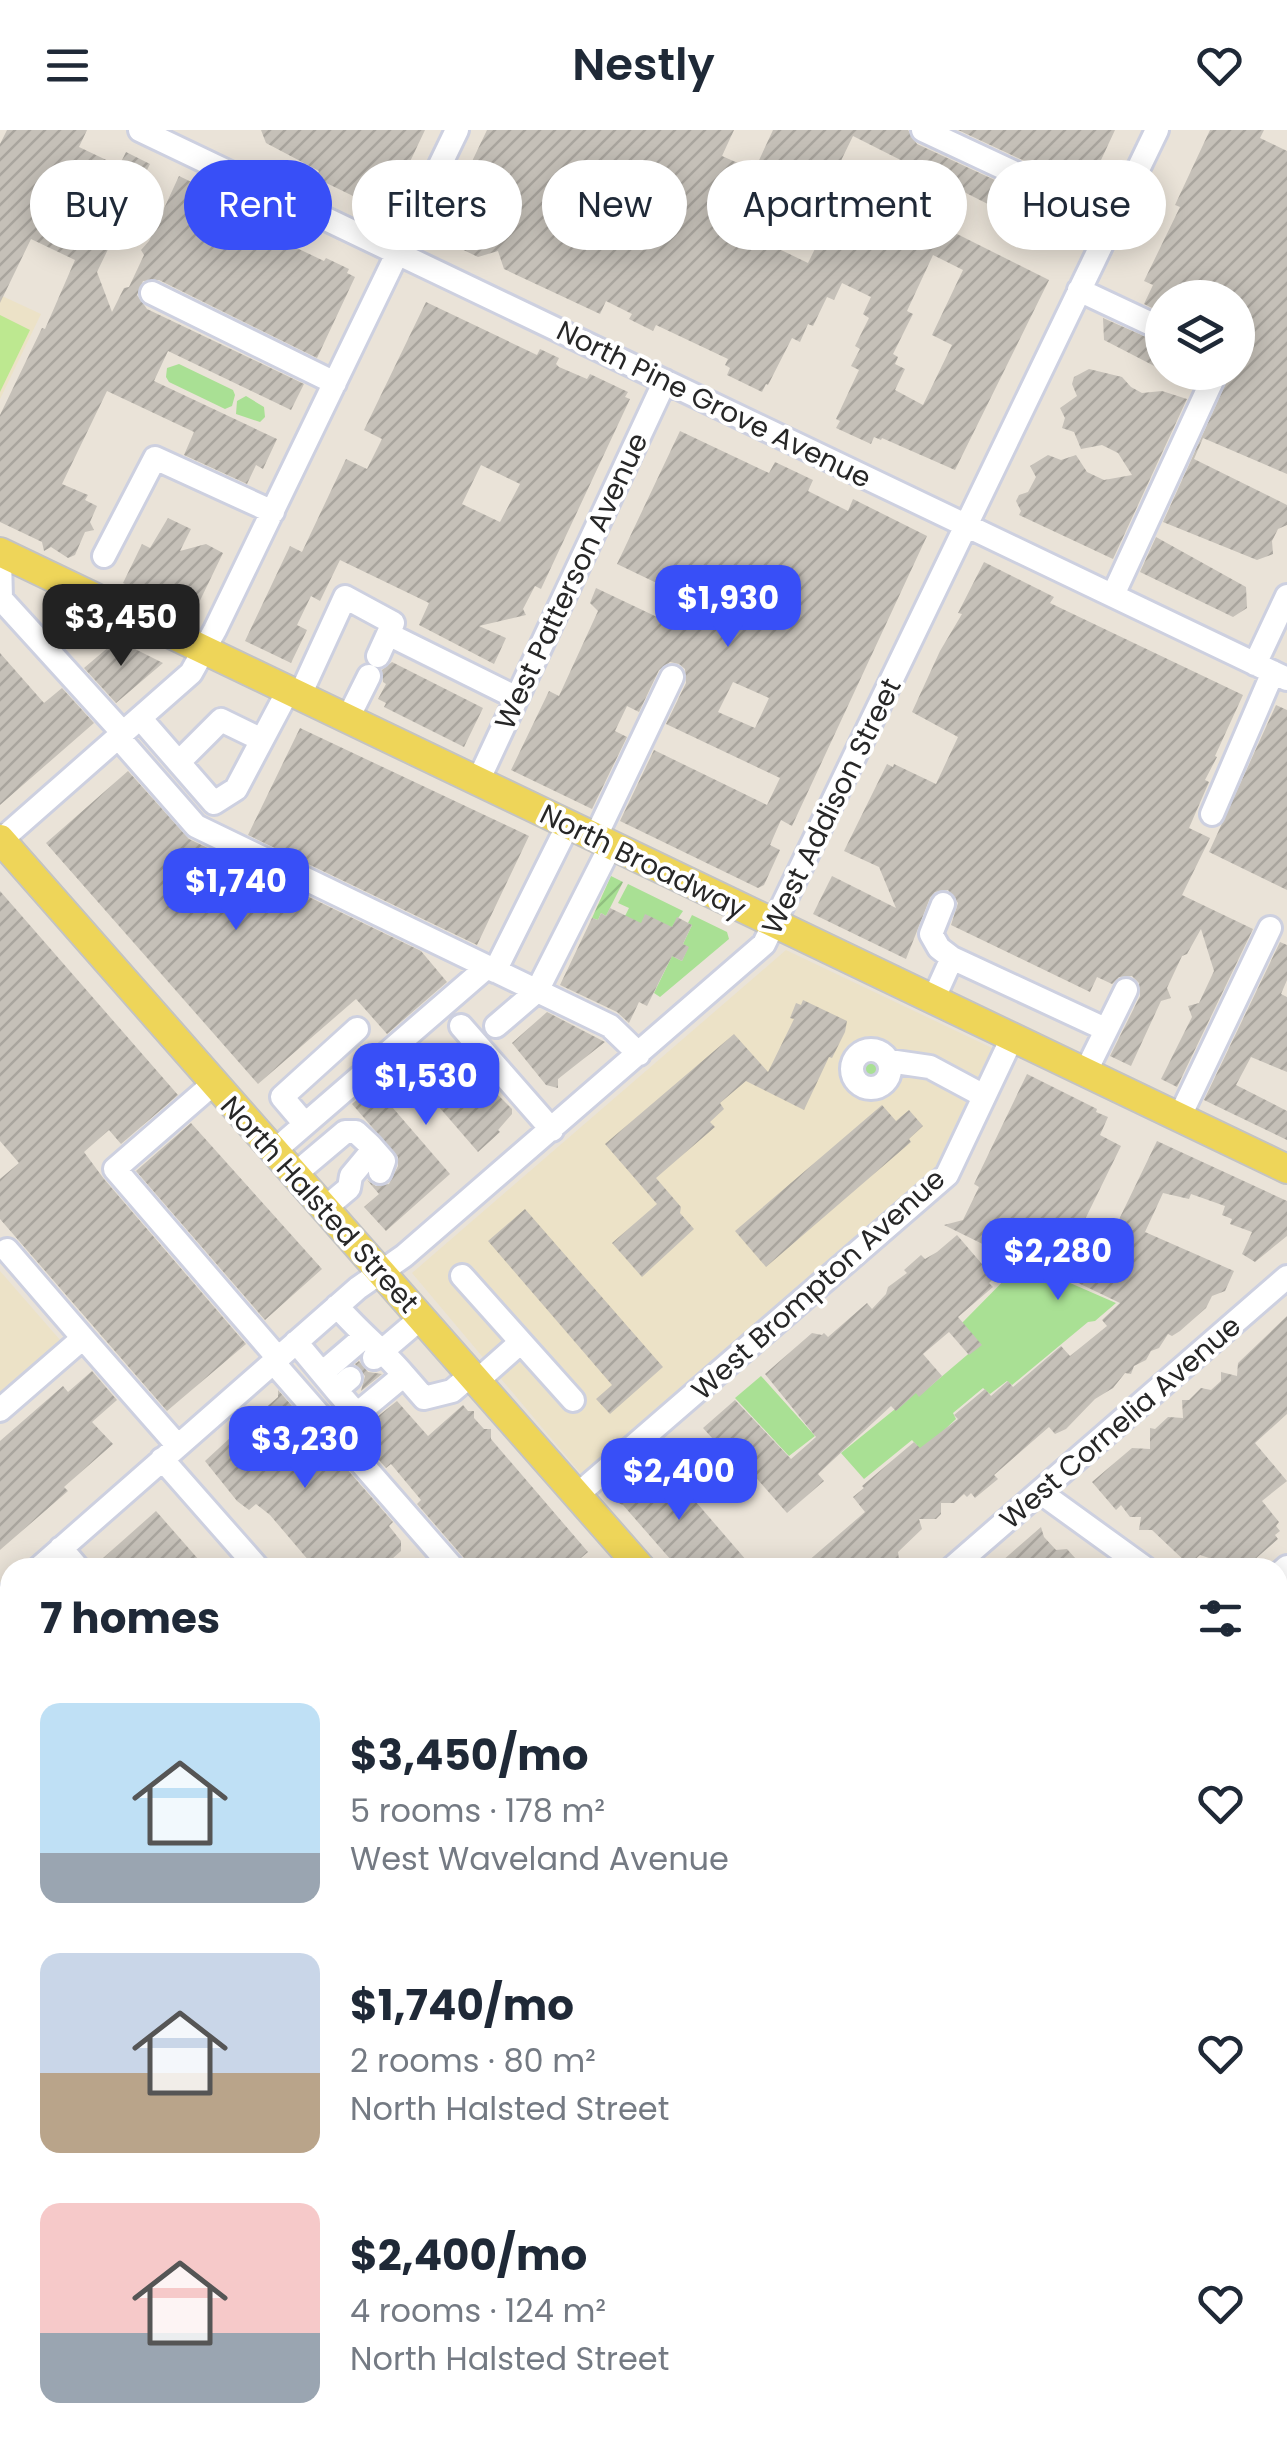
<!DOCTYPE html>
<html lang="en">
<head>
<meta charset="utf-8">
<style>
  :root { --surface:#fff; --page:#f2f2f3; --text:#1f2937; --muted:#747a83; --accent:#384ff7 }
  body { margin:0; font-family:Poppins,sans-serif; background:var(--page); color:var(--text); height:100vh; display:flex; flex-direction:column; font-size:38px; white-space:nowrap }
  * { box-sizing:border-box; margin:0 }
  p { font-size:32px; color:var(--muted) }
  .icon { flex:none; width:55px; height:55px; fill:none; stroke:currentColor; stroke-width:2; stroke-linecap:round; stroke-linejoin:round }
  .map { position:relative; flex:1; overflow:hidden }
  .panel { position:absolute; left:0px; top:1428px; width:1288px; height:892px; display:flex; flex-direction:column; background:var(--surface); border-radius:30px 30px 0 0; box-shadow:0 5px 25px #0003 }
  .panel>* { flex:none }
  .banner { position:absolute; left:30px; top:30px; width:1228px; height:90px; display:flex; gap:20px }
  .controls { position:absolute; left:1145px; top:150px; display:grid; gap:20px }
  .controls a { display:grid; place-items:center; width:110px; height:110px; border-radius:50%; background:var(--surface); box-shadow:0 5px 25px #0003; font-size:50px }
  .price { position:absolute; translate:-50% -85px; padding:0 22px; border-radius:20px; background:var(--accent); color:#fff; font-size:32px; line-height:65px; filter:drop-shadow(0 2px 5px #0008) }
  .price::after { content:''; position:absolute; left:50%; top:60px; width:30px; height:22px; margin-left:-15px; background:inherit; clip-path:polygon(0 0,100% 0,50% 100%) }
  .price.current { background:#222; color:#fff }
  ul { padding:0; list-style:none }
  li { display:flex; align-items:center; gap:30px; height:250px; padding:0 40px }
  li span { display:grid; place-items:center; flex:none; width:280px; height:200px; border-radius:20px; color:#555 }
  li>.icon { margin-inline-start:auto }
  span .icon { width:120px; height:120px; fill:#fffc; stroke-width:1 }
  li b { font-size:42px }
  h2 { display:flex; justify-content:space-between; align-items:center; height:120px; padding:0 40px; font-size:42px }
  .chip { padding:0 35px; border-radius:45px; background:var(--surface); box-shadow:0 5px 25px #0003; font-size:35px; line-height:90px }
  .chip.current { background:var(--accent); color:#fff }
  header { display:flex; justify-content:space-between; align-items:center; height:130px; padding:0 40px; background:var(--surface); font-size:45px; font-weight:600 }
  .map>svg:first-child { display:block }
  .education { fill:#ece2c7 }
  .grass { fill:#a9e094 }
  .garden { fill:url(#garden-furrows) }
  .pitch { fill:#bde890 }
  .building { fill:url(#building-hatch); fill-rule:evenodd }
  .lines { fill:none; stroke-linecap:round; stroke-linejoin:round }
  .minor-casing { stroke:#cdd0e0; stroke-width:28 }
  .major-casing { stroke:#c3c3c3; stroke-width:32 }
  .minor { stroke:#fff; stroke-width:22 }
  .major { stroke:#eed559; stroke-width:28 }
  .rail { stroke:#9b9db1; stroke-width:6 }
  .labels { text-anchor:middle; stroke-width:8; stroke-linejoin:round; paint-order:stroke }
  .street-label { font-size:28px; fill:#272727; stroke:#fff }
</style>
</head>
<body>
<header><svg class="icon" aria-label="menu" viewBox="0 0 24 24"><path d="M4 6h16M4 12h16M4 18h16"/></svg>Nestly<svg class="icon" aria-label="heart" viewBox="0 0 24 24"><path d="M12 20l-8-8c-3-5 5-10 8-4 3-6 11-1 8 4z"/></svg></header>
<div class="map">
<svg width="1287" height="2318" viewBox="0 0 1287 2318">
  <defs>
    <pattern id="garden-furrows" width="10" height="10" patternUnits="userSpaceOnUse" patternTransform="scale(2.5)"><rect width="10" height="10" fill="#a9e094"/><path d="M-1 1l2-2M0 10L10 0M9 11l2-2" fill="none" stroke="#91c080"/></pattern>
    <pattern id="building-hatch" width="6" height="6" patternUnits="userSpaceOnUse" patternTransform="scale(2.5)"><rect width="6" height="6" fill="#c5c0b8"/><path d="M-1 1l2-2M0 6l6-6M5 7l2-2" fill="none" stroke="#a9a59e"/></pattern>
  </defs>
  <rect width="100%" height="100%" fill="#eae3d8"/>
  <path class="education" d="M0,165L41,184L0,269Z
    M786,820L992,918L932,1044L582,1345L412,1143Z
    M0,1141L61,1211L0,1264Z"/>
  <path class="grass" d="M179,234L233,260L235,265L232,276L225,279L169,252L166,247L167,238Z
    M246,266L264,277L265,287L260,292L236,284L237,271Z
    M628,754L683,781L672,797L637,801L625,786L629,778L618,773Z
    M692,785L727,802L729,809L660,867L654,863L672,826L682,831L688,817L683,814L692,795L688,793Z
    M858 940a13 13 0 1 1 26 0a13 13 0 1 1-26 0Z
    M1022,1132L1116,1173L1095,1191L1088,1192L1012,1255L1007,1251L990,1264L983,1258L953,1283L956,1289L922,1321L912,1310L864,1349L841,1323L916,1262L920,1265L980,1214L962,1193Z
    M761,1246L815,1306L789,1326L735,1268Z"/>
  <path class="garden" d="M611,746L623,752L606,786L601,783L598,790L592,788Z"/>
  <path class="pitch" d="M0,185L30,200L0,262Z"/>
  <path class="building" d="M7,0H87L79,17L119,36L126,22L150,34L119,96L123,107L113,109L97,142L112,182L124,158L129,157L144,125L141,120L149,111L179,46L204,58L198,71L324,131L326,128L349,139L347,143L355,147L317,228L159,150L143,151L137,165L147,179L304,254L291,280L168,221L154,251L277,309L263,339L256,335L247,354L184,325L194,302L107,261L62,354L88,365L85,370L97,376L90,392L94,400L85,402L75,425L68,428L51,417L44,421L42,412L0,392V285L42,198L45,199L75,130L31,109L0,173V14Z
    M261,0H425L386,82L316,48L319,41L266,13Z
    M487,0H734L722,26L763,44L746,83L769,93L764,104L782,112L779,119L808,133L835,78L755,39L773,0H908L917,14L1081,90L1069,115L853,6L835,43L1049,150L955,340L882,308L881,310L874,307L871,314L836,298L840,291L836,289L859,240L851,236L860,219L855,216L869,188L863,184L871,167L842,153L834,170L827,167L813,196L808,194L800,212L792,208L768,255L766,254L762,262L727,245L730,238L725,235L728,229L656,195L653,201L629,189L632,184L606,171L600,184L504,139L498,121L478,127L449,113L442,94ZM933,125L963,140L932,205L952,215L923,275L895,260L905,239L895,234L898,227L893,224L913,184L907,181Z
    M958,0H1115L1087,60Z
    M1210,0H1264L1260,8L1287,21V344L1203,308L1194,329L1287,375V395L1278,399L1272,411L1273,424L1257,430L1163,392L1231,242H1238V168H1162V183L1144,174L1153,155L1144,151L1180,77L1175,75Z
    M426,172L537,225L540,219L559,228L556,234L559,237L587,249L590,244L628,262L625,267L630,269L541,459L535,456L523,479L526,485L479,496L506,508L494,534L419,495L429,473L340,430L320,471L311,466L297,495L307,500L291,533L245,511L290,416L302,422L346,329L367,339L382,309L364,300ZM481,335L520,354L500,392L462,374Z
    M1103,188L1162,214V240L1104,210Z
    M1089,239L1122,247L1131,257L1142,263L1162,261L1187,269L1113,429L1019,385L1021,381L1016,371L1019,365L1028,362L1036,347L1030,336L1048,325L1061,330L1076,325L1087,342L1104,350L1132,345L1118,323L1102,315L1081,319L1074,302L1062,298L1065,288L1060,278L1077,266L1072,254L1074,247Z
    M1168,242H1199L1193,255Z
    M680,301L769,343L775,332L813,350L808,361L848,381L853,369L927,406L792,696L781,690L770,715L780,720L764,755L758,758L620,691L654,620L767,675L780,648L666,594L686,553L685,539L679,534L670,532L659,540L639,582L627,576L615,601L627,607L592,679L511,640L549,561L559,566L598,481L590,473L596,458L676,496L690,469L617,434ZM733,552L769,568L755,598L718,582Z
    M168,388L191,399L180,421L206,414L223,423L192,487L123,453L142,414L150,418Z
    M1156,407L1246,457L1247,478L1233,487L1140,442Z
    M984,432L1054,467L1050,473L1243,565L1215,626L1217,627L1205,650L1209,652L1189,698L1210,708L1182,765L1253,799L1177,957L1161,949L1192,887L1188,876L1199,873L1214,841L1201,799L1187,824L1182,826L1167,858L1171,868L1161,871L1131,936L1110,926L1140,866L1139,853L1132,846L1119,847L1112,854L1097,847L1090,862L951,795L958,773L948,760L935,762L930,768L906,829L813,784L832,746L896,778L879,737L844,721L887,634L893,637L894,634L936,654L958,607L912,582L940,521L962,484L958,483Z
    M117,510L163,533L116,573L84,538Z
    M0,523L44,573L62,558L94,593L0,675Z
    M392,532L483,578L464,617L384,577L386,573L378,569L386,554L383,552L382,540Z
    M1276,575L1287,580V760L1209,722Z
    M300,598L529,706L477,815L248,705Z
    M128,641L189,709L421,821L447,852L387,904L356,869L258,954L46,713Z
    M0,761L178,965L121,1014L109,1000L84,1022L104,1049L246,1214L167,1281L0,1089V1049L19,1033L0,1011Z
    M610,778L641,793L645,784L672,797L677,787L692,795L683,814L689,817L682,831L672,826L647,876L639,872L629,893L617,882L560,855L592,788L598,790L601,783L606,786Z
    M1280,812L1287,815V850L1281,864L1287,867V942L1251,927L1236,955L1287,981V1010L1204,970Z
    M803,870L847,891L845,902L832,928L829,927L804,980L746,951L720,973L724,979L710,992L715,997L656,1048L681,1077L680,1083L694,1099L642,1147L612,1113L657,1074L605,1014L734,904L768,942L794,889L790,888L796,873L801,875Z
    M547,882L605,912L558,949V958L546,955L512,913Z
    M420,915L447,946L466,933L512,979V984L498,1000L500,1002L478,1022L413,947L386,970L450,1044L386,1101L364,1077L379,1064L367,1050L376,1056L389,1054L398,1036V1027L352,974Z
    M1027,944L1097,979L1096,982L1108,987L1100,1005L1121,1016L1069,1122L1093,1134L1108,1106L1110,1108L1157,1011L1287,1071V1106L1255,1132L1242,1124L1252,1102L1230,1094L1232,1089L1222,1085L1225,1076L1191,1064L1189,1069L1163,1063L1145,1102L1234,1141L1225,1161L1212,1166L1206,1178L1180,1201L1172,1206L1168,1204L1159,1218L1151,1221L1146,1230L1134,1236L1131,1244L1125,1243L1113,1258L1095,1269L1066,1299L1055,1304L1049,1297L994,1345L998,1349L975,1368L971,1363L967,1367L964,1364L954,1373H941V1384L936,1389H919L922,1399L898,1422L900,1438H800L865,1382L853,1367L864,1358L862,1356L914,1312L920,1318L958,1289L954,1285L985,1259L991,1266L1008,1251L1013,1257L1061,1216L1070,1226L1107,1196L1102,1190L1120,1173L1026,1128L1023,1134L944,1095L963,1090L979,1057L974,1054Z
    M882,975L896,991L909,980L923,996L909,1009L911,1012L766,1137L735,1101Z
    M191,993L322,1139L265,1190L136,1041Z
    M525,1079L663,1237L610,1284L596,1269L612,1255L488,1111Z
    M957,1105L994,1148L989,1153L993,1157L958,1187L982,1215L969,1225L949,1202L923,1224L942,1246L919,1267L916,1263L896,1281L891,1276L818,1344L824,1351L787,1383L751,1342L725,1316L722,1319L703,1298L735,1270L791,1329L816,1307L765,1244L812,1203L822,1205L824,1203L828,1207L867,1173L872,1179L886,1164L888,1157L907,1143L904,1140L921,1125L925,1129L937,1122Z
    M1287,1186V1284L1255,1313L1287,1351L1262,1371L1279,1392L1276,1396L1280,1401L1275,1405L1278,1409L1245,1438H1222L1215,1430L1200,1425L1189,1435L1152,1400H1139L1141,1387H1130L1121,1375L1116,1380L1092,1352L1132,1318L1150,1319V1298L1155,1299L1168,1287L1183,1288L1182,1270H1189L1201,1258L1211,1260L1221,1251V1242L1237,1246L1238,1233Z
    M359,1231L368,1242L382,1244L361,1261L365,1246L355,1234Z
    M92,1241L117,1270L92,1292L113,1314L64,1357L68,1361L0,1420V1311L63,1256L68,1262Z
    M278,1260L393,1392L389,1396L401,1411V1421L382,1438H315L270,1385L256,1374L249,1380L237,1371L205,1331L231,1307L233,1300H239L253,1288L254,1280L261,1282L278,1267Z
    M397,1271L428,1306L463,1275L468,1281H474V1288L484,1299H491V1309L588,1422L569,1438H468L464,1428L417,1374L421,1370L391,1334L386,1338L356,1304Z
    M661,1330L696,1372L753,1438H678L623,1375L613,1371Z
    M156,1381L206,1438H93V1437Z
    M1041,1397L1044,1407L1056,1420L1067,1419L1084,1438H994Z"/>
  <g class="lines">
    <g class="minor-casing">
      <path id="minor" d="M140,0L1287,549
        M923,0L1113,89
        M1079,160L1162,199
        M152,163L335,253
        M104,426L155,328L273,382
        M0,429L1,469L123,603
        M1113,465L1216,242
        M388,504L517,568
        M1255,534L1287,466
        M300,565L345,467L393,493L378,526
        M140,588L214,673L236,659L289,559
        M348,588L369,546
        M118,607L196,696L610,896L639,924
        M179,632L221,590L262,610
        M478,651L665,251
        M1212,684L1273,542
        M595,708L672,547
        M0,711L191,543L215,500L457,0
        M943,774L931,804L939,818L952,828
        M495,841L568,695
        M933,870L952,828L1105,899
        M461,896L552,1000
        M496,896L537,861L611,715
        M852 939a19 19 0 1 1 38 0a19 19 0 1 1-38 0Z
        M889,931L930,937L984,966
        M1085,943L1126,860
        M213,954L115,1039L278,1228
        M1179,988L1270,798
        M305,994L282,967L357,899
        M370,1015L384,1031L380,1042
        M273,1022L487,837
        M294,1045L345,1002H356L370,1015L371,1022L351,1046L349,1058L324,1079
        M7,1120L83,1208
        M462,1146L573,1270
        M296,1212L336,1260L350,1248
        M374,1228L421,1188
        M273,1232L453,1438
        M322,1243L364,1207
        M404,1245L424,1268L452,1261L472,1244
        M477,1251L521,1212
        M336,1260L357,1284L404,1245C383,1220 358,1201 337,1176
        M0,1280L83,1208L178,1316
        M162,1329L258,1438
        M1040,1362L1145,1438
        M577,1365L947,1045L1012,908
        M61,1418L78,1438
        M39,1438L358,1158L404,1126L764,814L1157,0
        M952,1438L1287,1147
        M1278,1445L1287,1437
        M0,1471L10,1463
        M1278,1533L1287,1540
        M0,1571L10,1582
        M1278,1724L1287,1716
        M0,1790L10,1802
        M1278,1908L1287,1900
        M1278,1964L1287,1975
        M0,2008L10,2020
        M0,2219L10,2231
        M1278,2294L1287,2286
        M80,2310L87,2318
        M1216,2310L1223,2318
        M165,2318L174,2310
        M373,2318L383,2310
        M593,2318L602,2310
        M808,2318L817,2310
        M1035,2318L1044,2310
        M1250,2318L1259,2310"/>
    </g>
    <g class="major-casing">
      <path id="major" d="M0,422L1287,1039
        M0,709L641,1438
        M1278,2164L1287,2175"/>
    </g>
    <use href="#minor" class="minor"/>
    <use href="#major" class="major"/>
    <path class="rail" d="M0,2159L10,2171
      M0,2188L10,2200
      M92,2310L99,2318
      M132,2310L139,2318"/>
  </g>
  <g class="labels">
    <g class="street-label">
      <text transform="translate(714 274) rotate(26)" y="10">North Pine Grove Avenue</text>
      <text transform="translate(571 451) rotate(-65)" y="10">West Patterson Avenue</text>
      <text transform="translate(831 676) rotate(-64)" y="10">West Addison Street</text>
      <text transform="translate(643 731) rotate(26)" y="10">North Broadway</text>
      <text transform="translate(320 1074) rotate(48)" y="10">North Halsted Street</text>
      <text transform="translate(818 1154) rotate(-42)" y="10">West Brompton Avenue</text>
      <text transform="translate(1120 1292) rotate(-41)" y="10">West Cornelia Avenue</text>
    </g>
  </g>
</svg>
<div class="controls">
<a><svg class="icon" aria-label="layers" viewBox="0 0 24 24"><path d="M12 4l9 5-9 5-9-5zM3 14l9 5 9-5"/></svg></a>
</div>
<b class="price" style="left:728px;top:520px">$1,930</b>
<b class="price current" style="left:121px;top:539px">$3,450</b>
<b class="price" style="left:236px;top:803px">$1,740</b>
<b class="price" style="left:426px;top:998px">$1,530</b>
<b class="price" style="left:1058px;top:1173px">$2,280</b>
<b class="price" style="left:305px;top:1361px">$3,230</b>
<b class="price" style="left:679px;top:1393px">$2,400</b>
<div class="banner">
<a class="chip">Buy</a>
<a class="chip current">Rent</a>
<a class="chip">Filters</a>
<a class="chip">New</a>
<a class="chip">Apartment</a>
<a class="chip">House</a>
</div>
<section class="panel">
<h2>7 homes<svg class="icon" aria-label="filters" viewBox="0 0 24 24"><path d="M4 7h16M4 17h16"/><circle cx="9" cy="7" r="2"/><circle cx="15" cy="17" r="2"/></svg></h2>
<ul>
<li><span style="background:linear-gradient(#bfe0f5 75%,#9aa5b1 0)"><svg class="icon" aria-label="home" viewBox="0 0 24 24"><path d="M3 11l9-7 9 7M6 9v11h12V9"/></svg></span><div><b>$3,450/mo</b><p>5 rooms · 178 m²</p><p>West Waveland Avenue</p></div><svg class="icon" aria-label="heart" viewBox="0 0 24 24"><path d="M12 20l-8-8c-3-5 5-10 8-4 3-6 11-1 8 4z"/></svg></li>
<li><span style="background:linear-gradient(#c9d6e8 60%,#b9a48a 0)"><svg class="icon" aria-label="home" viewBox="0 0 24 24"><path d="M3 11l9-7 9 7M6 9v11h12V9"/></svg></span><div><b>$1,740/mo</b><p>2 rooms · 80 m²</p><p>North Halsted Street</p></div><svg class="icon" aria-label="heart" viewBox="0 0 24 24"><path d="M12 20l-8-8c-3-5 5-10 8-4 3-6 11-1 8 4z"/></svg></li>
<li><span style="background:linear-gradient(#f6c9c9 65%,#9aa5b1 0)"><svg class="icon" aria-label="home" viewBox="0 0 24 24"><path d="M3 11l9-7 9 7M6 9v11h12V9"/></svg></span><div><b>$2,400/mo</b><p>4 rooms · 124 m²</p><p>North Halsted Street</p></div><svg class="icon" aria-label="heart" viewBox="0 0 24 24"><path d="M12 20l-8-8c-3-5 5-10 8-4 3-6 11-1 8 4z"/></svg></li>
</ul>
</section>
</div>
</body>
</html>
